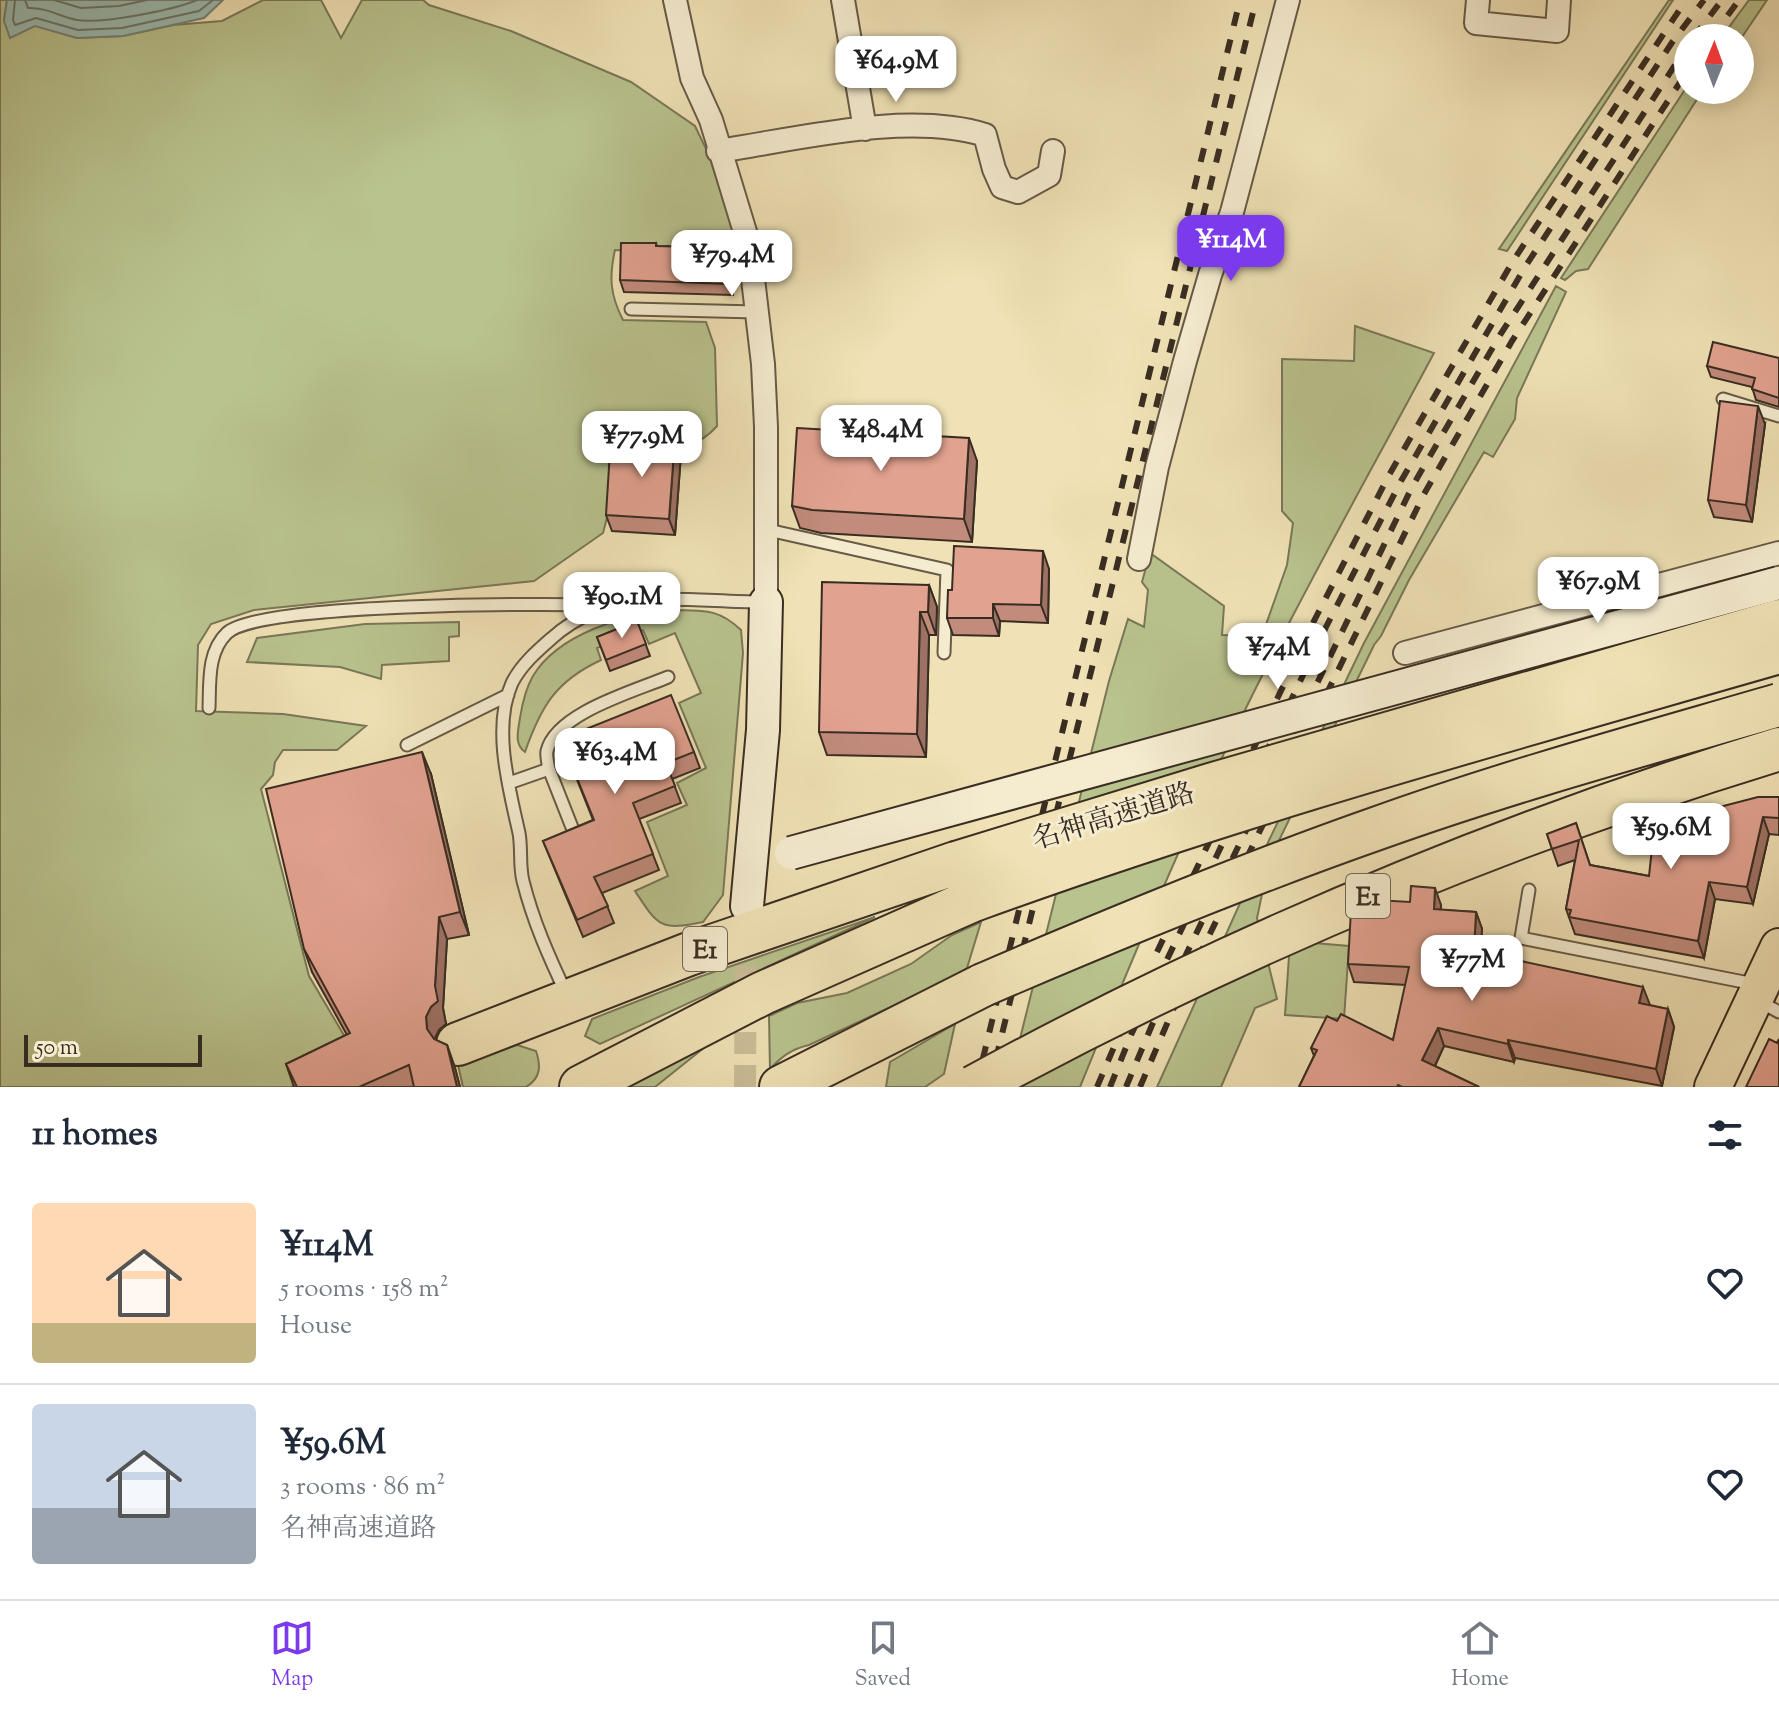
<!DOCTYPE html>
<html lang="en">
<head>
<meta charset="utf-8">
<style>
  :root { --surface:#fff; --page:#f6f6f7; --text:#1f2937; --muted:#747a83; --line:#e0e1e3; --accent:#7c3aed }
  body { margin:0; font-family:"Sorts Mill Goudy","Noto Serif JP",serif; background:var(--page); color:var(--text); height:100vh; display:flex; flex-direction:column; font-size:30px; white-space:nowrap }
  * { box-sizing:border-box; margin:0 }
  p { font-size:26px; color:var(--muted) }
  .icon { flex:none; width:44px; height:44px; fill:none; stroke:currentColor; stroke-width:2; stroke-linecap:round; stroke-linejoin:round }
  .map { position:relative; height:1087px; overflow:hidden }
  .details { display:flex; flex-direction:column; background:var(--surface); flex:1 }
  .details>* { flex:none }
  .needle { width:52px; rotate:1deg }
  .fabs { position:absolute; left:1674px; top:24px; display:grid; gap:16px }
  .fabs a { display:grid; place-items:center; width:80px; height:80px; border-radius:50%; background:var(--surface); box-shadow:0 4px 20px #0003; font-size:40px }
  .scale { position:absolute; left:24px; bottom:20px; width:178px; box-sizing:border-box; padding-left:8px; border:4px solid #392d22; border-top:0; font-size:22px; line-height:28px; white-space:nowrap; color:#392d22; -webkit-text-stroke:6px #f5ecd0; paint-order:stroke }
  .price { position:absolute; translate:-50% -68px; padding:0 18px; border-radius:16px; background:#fff; color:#222; font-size:26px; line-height:52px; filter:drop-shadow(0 2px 4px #0008) }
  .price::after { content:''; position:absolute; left:50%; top:48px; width:24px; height:18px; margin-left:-12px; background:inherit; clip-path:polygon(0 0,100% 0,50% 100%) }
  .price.selected { background:var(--accent); color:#fff }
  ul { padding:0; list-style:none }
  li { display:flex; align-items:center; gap:24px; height:200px; padding:0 32px }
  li+li { border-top:2px solid var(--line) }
  li span { display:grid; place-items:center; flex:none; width:224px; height:160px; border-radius:8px; color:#555 }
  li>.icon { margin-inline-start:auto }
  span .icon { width:96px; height:96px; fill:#fffc; stroke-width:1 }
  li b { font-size:34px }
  h2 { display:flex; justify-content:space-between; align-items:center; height:96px; padding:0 32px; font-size:34px }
  .tab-bar { display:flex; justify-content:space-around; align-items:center; height:112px; border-top:2px solid var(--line); background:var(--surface); font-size:22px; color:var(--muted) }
  .tab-bar a { display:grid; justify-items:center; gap:4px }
  .tab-bar .selected { color:var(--accent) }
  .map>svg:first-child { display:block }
  .green { fill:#b9c38e; stroke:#797858; stroke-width:2 }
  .water { fill:#9bbdb4; stroke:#74837a; stroke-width:2 }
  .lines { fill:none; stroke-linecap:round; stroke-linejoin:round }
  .shore { stroke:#6a756b; stroke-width:2 }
  .street-tunnel { stroke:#cbbe98; stroke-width:22; stroke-dasharray:22 11; stroke-linecap:butt }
  .lane-casing { stroke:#675a47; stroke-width:15 }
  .street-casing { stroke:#675a47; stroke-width:26 }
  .secondary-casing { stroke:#392d22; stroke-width:36 }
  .primary-casing { stroke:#392d22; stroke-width:40 }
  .highway-casing { stroke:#392d22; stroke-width:46 }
  .lane { stroke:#f5ecd0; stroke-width:11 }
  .street { stroke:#f5ecd0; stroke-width:22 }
  .secondary { stroke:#f5ecd0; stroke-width:32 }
  .primary { stroke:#f0e2b6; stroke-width:36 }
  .highway { stroke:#f0e2b6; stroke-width:42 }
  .rail { stroke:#392d22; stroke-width:6; stroke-dasharray:14 14; stroke-linecap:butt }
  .secondary-bridge-casing { stroke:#392d22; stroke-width:36; stroke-linecap:butt }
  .highway-bridge-casing { stroke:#392d22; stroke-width:46; stroke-linecap:butt }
  .secondary-bridge { stroke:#f5ecd0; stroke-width:32 }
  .highway-bridge { stroke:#f0e2b6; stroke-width:42 }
  .wall { fill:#c28b7c; stroke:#392d22; stroke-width:2 }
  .shaded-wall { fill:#9e7165; stroke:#392d22; stroke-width:2 }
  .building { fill:#e2a290; stroke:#392d22; stroke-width:2 }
  .labels { text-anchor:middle; stroke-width:6; stroke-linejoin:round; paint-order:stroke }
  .shield { fill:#f5ecd0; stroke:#716656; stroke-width:2 }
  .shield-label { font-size:26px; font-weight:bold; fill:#392d22 }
  .street-label { font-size:28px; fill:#392d22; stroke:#f5ecd0 }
</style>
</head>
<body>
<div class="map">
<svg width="1779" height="1087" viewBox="0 0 1779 1087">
  <rect width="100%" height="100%" fill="#f0e2b6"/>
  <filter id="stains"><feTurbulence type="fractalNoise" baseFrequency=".0025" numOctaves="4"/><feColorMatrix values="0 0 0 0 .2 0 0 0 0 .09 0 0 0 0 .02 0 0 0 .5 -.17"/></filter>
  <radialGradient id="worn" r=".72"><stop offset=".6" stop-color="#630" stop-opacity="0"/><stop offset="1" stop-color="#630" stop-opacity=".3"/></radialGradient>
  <path class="green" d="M0,0H7L4,21L35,25L77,38L123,36L173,25L222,21L263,0H321L341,38L362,0H423L429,5L511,31L631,82L695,126L709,155L738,247L697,253L615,250C609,277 610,295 623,320L706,322L715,348L717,426C694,453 672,444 639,443L638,466L609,510L603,533L534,581L254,610L211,624L198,645L196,711L283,714L366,726L337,750H283L275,762L273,775L261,789L309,976L355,1054L291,1087H0Z
    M1669,0H1673L1507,251L1499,249Z
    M1749,0H1767L1740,40L1721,38Z
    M1688,85V90H1703L1588,269L1576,271L1565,280L1561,278Z
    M1556,286L1566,292L1517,398L1515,419L1493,457L1484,452L1409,580L1381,636L1374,645L1269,861L1257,918L1277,999L1255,1008L1221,1087H1157L1260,859L1364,643Z
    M1355,326L1434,353C1379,456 1321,559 1268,664C1198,801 1138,944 1080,1087H1008L1109,681L1128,619L1144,627L1148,590L1142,582L1150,553L1224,606L1222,635L1262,636L1287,565L1293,523L1282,511V359L1354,361Z
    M670,610C701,611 717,607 741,630L743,653L723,895L703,922C660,931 658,926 635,891L668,876L647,822L687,805L677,783L706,768L679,703L701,693L675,633L649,644L643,630L597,648L601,660C556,681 541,706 525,752C514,744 518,731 520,718C522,705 526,688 533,676C558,634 625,614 670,610Z
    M459,622V636L449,637V661L382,665L381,679L340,667L247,662L257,638L365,624Z
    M875,917L600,1044L585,1036L592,1019L699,977Z
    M981,922L967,968L951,979L809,1045C792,1049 782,1056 770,1069L769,1016L797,1003L847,993L911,964L952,935Z
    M1290,941L1349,946L1344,1019L1285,1015Z
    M955,1024L944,1074L925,1087H886L890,1062Z
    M710,1043L655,1087H617Z
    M517,1045L536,1051C541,1066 541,1078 526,1087H463L458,1065Z"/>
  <path class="water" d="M7,0H223L204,18L123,36L77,38L35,26L10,38L4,21Z"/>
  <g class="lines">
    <path class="shore" d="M15,0L13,20L15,25L36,18L78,30L122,28L199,11L213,0
      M25,0L28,8C46,7 60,17 77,20C103,24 173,10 197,0
      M54,0L81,8L119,6L147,0"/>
    <path class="street-tunnel" d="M745,1087L746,927"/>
    <g class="lane-casing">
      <path id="lane" d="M631,309L757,312
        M1723,399L1779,416
        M768,530L947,570L944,653
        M209,708C210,683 207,652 227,633C261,602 548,604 607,605
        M407,745L508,695
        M549,769C548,764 546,756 547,751C556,713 635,691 668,677
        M509,783L549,769L575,835
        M1529,890L1521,938L1744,982L1754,987
        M567,995C549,957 533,921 523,881C519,866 522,849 519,833C509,788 492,727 512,683C521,665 537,651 552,638C575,617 608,603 640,600C679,597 722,602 762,602
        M1760,1002L1779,1012"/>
    </g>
    <g class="street-casing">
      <path id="street" d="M675,0L692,78L711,120L749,245L763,364L766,427V602
        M843,0L865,129
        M1478,0L1476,23L1557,31L1559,0
        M718,151C799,139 907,111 985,135L994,169L1002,187L1018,192L1049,175L1053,151
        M1139,559L1157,467L1185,361L1210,275L1232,212L1288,0
        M1405,653L1779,553"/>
    </g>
    <g class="secondary-casing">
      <path id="secondary" d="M747,906L763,730L766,602"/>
    </g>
    <g class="primary-casing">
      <path id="primary" d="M1713,1087L1779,947"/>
    </g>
    <g class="highway-casing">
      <path id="highway" d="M458,1044L689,954L956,863
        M581,1087L763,993L971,901
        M781,1087L983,985"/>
    </g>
    <use href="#lane" class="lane"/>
    <use href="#street" class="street"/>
    <use href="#secondary" class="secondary"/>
    <use href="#primary" class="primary"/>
    <use href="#highway" class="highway"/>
    <path class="rail" d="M1693,38L1722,0
      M1711,38L1739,0
      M1326,695L1424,494L1512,341L1688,70
      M1157,952L1315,619L1389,475L1513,261L1686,0
      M976,1087L1240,0
      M989,1087L1256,0
      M1097,1087L1128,1014
      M1110,1087L1131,1035L1326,627L1401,481L1525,267L1673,41L1704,0
      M1126,1087L1152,1025L1412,487L1500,335L1688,45
      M1140,1087L1172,1012L1303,742"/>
    <g class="secondary-bridge-casing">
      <path id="secondary-bridge" d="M791,853L1779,583"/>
    </g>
    <g class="highway-bridge-casing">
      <path id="highway-bridge" d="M956,863L1210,785L1779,621
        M971,901C1236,804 1508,730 1779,652
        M983,985C1113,929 1244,875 1378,828C1509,781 1645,744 1779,705
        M974,1087C1233,946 1497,835 1779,749"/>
    </g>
    <use href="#secondary-bridge" class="secondary-bridge"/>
    <use href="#highway-bridge" class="highway-bridge"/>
  </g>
  <path class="wall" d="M656,243L657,246L729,248L734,260L733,295L624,292L620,280Z
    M1779,358V407L1756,400L1752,387L1711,377L1707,366Z
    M1765,424L1752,522L1714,517L1708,500Z
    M675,438L681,454L675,535L612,531L606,515L636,452Z
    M977,461L972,542L821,533L800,528L792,506Z
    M1049,569L1048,623L1000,621L999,636L953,635L947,618L952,590Z
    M929,585L937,607L936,635H929L926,757L827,755L819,732Z
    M637,621L650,656L610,671L597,637Z
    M561,739L694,752L700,768L672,779L681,803L639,819L659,870L602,893L614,923L583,937L543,841L593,820Z
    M431,774L469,935L447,939L443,1008L446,1024L439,1030L435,1040L447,1045L455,1068L460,1087H294L286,1064L347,1035L312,972L304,949Z
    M1779,797V835L1769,834L1753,904L1715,899L1704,958L1575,934L1566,909L1575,860L1558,866L1547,834L1576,823L1590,865L1649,876L1670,839Z
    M1441,905V910L1476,912L1482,929L1481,953L1649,1005L1668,1009L1674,1027L1662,1086L1515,1058L1514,1062L1444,1046L1435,1066L1479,1087H1299L1314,1056L1311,1048L1337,1021L1393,1040L1406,985L1354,982L1348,964Z"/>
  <path class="shaded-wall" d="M729,248L734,260L733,295L729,284Z
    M1758,406L1765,424L1752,522L1746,505Z
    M675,438L681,454L675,535L669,519Z
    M969,438L977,461L972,542L964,519Z
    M1043,551L1049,569L1048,623L1041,605Z
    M929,585L937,607L936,635L928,612Z
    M993,604L1000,621L999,636L993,618Z
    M920,612L929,635L926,757L917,734Z
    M422,752L431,774L469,935L460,912Z
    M1763,817L1769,834L1753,904L1747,887Z
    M1709,882L1715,899L1704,958L1698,941Z
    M1435,888L1441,905L1440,927L1434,909Z
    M1476,912L1482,929L1480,969L1474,951Z
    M439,917L447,939L443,1008L446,1024L439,1030L434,1040L427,1029L426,1017L435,986Z
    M1643,987L1650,1005L1646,1021L1639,1003Z
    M1668,1009L1674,1027L1662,1086L1656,1069Z
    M1438,1028L1444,1046L1429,1078L1422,1060Z
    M1508,1040L1515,1058L1514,1062L1508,1044Z
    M447,1045L455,1068L460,1087H457Z"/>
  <path class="building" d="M621,243H656V246L729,248V284L620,280Z
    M1713,342L1779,358V398L1752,389L1755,378L1707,366Z
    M1720,401L1758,406L1746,505L1708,500Z
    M797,428L969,438L964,519L812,510L792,506Z
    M637,431L675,438L669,519L606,515L610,451L636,452Z
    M954,546L1043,551L1041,605L993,604V618H947L948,590H952Z
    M822,582L929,585L928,612H920L917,734L819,732Z
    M637,621L646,644L606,660L597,637Z
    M671,695L694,752L666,763L675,786L633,803L653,854L594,877L608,906L577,920L543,841L594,820L561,739Z
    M422,752L460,912L439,917L435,986L438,1001L431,1007L426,1017L427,1029L434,1039L447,1045L457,1087H414L409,1065L359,1087H297L286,1064L350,1033L304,949L266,789Z
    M1758,797H1779V818L1763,817L1747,887L1709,882L1698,941L1569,917L1571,910L1566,909L1579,840L1552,849L1547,834L1576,823L1590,865L1649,876L1653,839H1670L1673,819Z
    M1411,886L1435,888L1434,909L1476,912L1474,951L1643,987L1639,1003L1668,1009L1656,1069L1508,1040V1044L1438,1028L1422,1060L1479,1087H1402L1398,1085L1397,1087H1299L1317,1050L1311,1048L1327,1016L1337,1021L1341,1014L1393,1040L1409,967L1348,964L1351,910L1375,900L1410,902Z
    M1769,1039L1777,1043L1779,1039V1087H1746Z"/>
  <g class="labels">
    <g class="shield">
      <rect x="1346" y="874" width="44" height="44" rx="6"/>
      <rect x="683" y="927" width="44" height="44" rx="6"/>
    </g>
    <g class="shield-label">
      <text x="1368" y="905">E1</text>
      <text x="705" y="958">E1</text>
    </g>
    <g class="street-label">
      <text transform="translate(1113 815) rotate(-17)" y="10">名神高速道路</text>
    </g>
  </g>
  <rect width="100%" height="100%" filter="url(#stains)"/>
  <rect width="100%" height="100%" fill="url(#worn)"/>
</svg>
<div class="fabs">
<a><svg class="needle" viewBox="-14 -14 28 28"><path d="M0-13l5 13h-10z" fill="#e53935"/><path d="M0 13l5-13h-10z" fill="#747a83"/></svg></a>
</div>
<div class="scale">50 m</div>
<b class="price" style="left:896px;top:104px">¥64.9M</b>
<b class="price selected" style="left:1231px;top:283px">¥114M</b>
<b class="price" style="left:732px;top:298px">¥79.4M</b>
<b class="price" style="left:881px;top:473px">¥48.4M</b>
<b class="price" style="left:642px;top:479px">¥77.9M</b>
<b class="price" style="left:1598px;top:625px">¥67.9M</b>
<b class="price" style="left:622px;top:640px">¥90.1M</b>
<b class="price" style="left:1278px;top:691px">¥74M</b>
<b class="price" style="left:615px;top:796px">¥63.4M</b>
<b class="price" style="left:1671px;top:871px">¥59.6M</b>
<b class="price" style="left:1472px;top:1003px">¥77M</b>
</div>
<section class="details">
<h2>11 homes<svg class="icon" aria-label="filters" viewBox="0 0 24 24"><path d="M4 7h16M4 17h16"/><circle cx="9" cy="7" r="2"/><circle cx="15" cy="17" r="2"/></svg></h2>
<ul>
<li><span style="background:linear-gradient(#ffd9b3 75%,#c2b280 0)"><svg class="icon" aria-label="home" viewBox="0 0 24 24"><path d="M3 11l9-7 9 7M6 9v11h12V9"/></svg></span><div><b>¥114M</b><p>5 rooms · 158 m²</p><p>House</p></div><svg class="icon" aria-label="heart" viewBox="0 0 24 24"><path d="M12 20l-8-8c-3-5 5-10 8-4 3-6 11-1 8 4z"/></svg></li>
<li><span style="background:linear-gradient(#c9d6e8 65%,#9aa5b1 0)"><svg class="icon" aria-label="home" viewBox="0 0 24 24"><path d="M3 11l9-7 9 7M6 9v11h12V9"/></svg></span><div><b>¥59.6M</b><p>3 rooms · 86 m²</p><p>名神高速道路</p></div><svg class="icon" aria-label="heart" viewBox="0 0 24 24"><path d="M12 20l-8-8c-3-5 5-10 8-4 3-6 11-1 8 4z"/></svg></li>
</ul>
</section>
<nav class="tab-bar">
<a class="selected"><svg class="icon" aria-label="map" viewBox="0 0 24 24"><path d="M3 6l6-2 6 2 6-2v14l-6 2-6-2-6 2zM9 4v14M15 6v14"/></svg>Map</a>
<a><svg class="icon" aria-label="saved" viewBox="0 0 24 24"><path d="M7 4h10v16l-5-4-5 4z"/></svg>Saved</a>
<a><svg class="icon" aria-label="home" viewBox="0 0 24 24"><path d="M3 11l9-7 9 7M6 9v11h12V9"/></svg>Home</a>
</nav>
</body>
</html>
